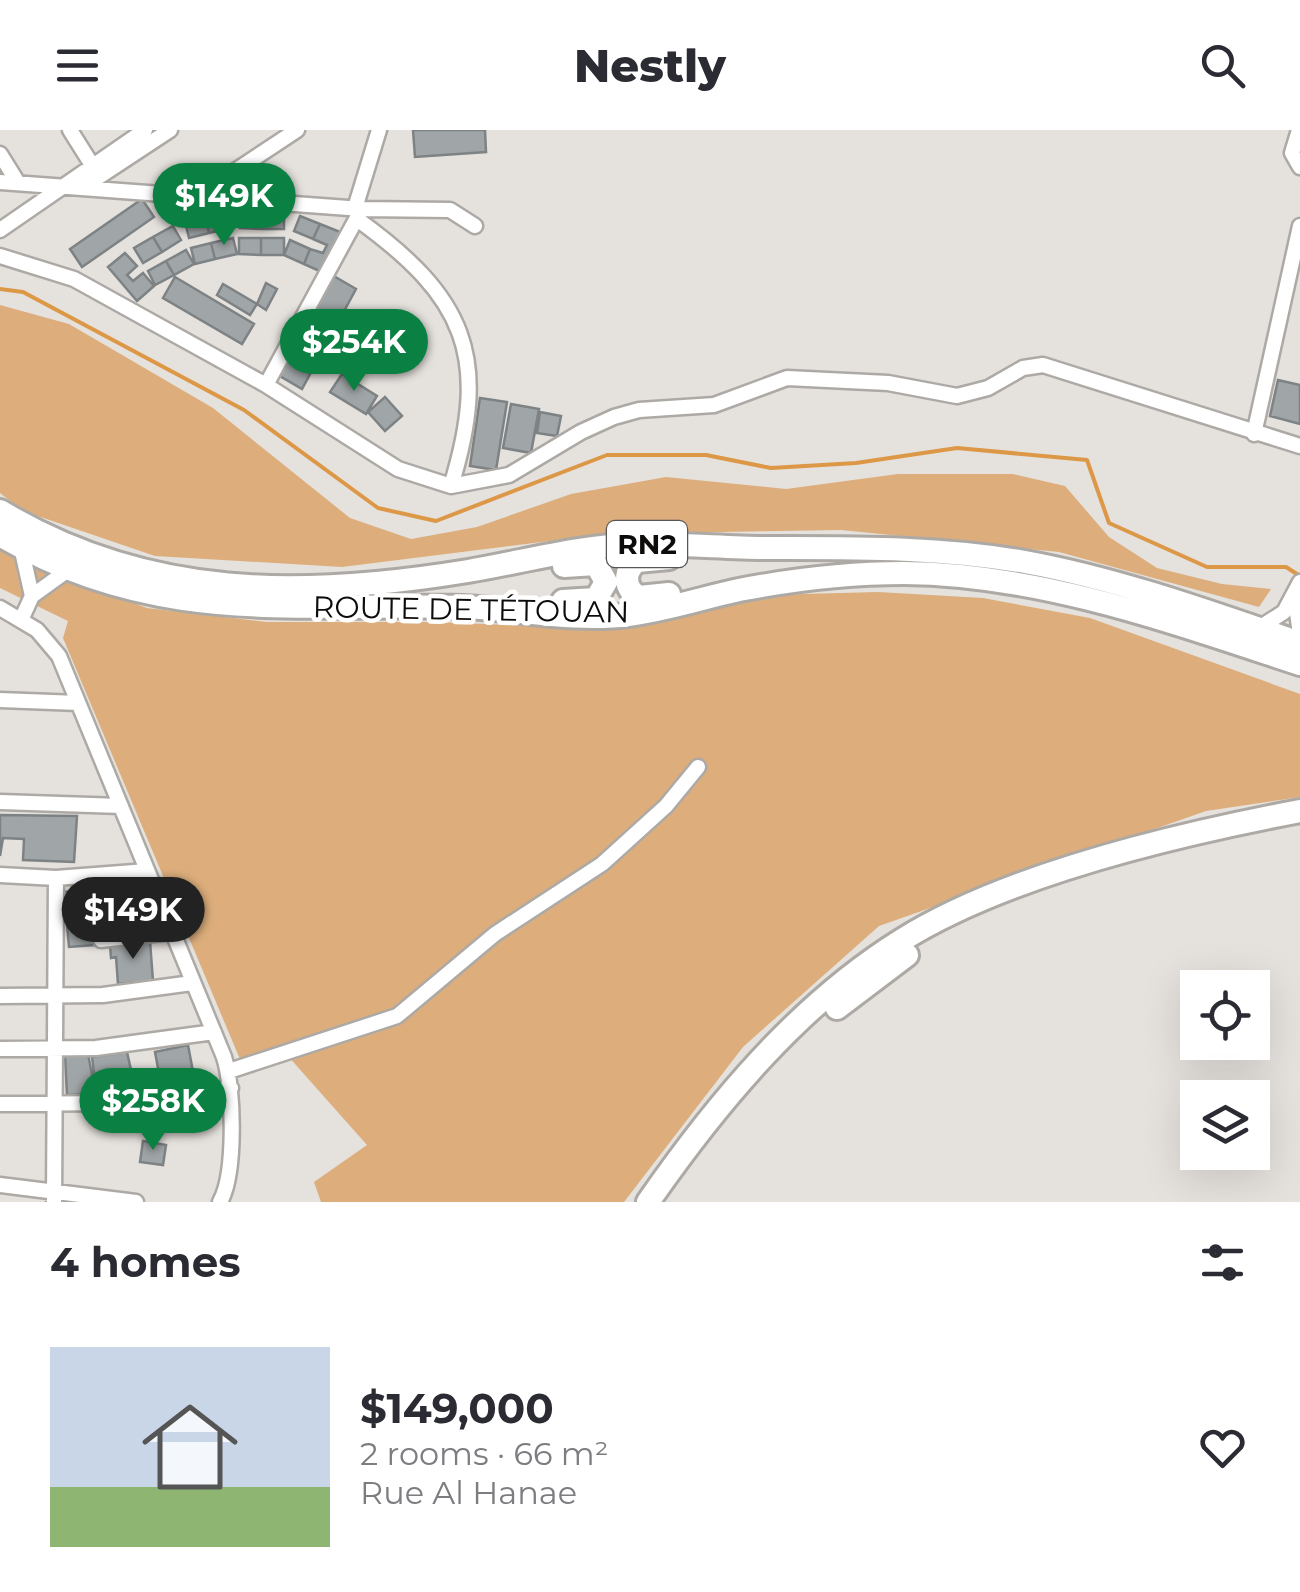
<!DOCTYPE html>
<html lang="en">
<head>
<meta charset="utf-8">
<style>
  :root { --surface:#fff; --page:#f2f2f3; --text:#2b2b33; --muted:#7c7c81; --line:#e1e1e2; --accent:#0b8043 }
  body { margin:0; font-family:Montserrat,sans-serif; background:var(--page); color:var(--text); height:100vh; display:flex; flex-direction:column; font-size:38px; white-space:nowrap }
  * { box-sizing:border-box; margin:0 }
  p { font-size:32px; color:var(--muted) }
  .icon { flex:none; width:55px; height:55px; fill:none; stroke:currentColor; stroke-width:2; stroke-linecap:round; stroke-linejoin:round }
  .map { position:relative; height:1072px; overflow:hidden }
  .sheet { display:flex; flex-direction:column; background:var(--surface); flex:1 }
  .sheet>* { flex:none }
  .tools { position:absolute; left:1180px; top:840px; display:grid; gap:20px }
  .tools a { display:grid; place-items:center; width:90px; height:90px; border-radius:0px; background:var(--surface); box-shadow:0 10px 40px #0002; font-size:50px }
  .price { position:absolute; translate:-50% -85px; padding:0 22px; border-radius:35px; background:var(--accent); color:#fff; font-size:32px; line-height:65px; filter:drop-shadow(0 2px 5px #0008) }
  .price::after { content:''; position:absolute; left:50%; top:60px; width:30px; height:22px; margin-left:-15px; background:inherit; clip-path:polygon(0 0,100% 0,50% 100%) }
  .price.current { background:#222; color:#fff }
  ul { padding:0; list-style:none }
  li { display:flex; align-items:center; gap:30px; height:250px; padding:0 50px }
  li+li { border-top:2px solid var(--line) }
  li span { display:grid; place-items:center; flex:none; width:280px; height:200px; border-radius:0px; color:#555 }
  li>.icon { margin-inline-start:auto }
  span .icon { width:120px; height:120px; fill:#fffc; stroke-width:1 }
  li b { font-size:42px }
  h2 { display:flex; justify-content:space-between; align-items:center; height:120px; padding:0 50px; font-size:42px }
  header { display:flex; justify-content:space-between; align-items:center; height:130px; padding:0 50px; background:var(--surface); font-size:45px; font-weight:800 }
  .map>svg:first-child { display:block }
  .green { fill:#ddae7c }
  .lines { fill:none; stroke-linecap:round; stroke-linejoin:round }
  .stream { stroke:#dd9847; stroke-width:4 }
  .building { fill:#a0a5a7; stroke:#7d8284; stroke-width:2.5 }
  .minor-casing { stroke:#ada9a5; stroke-width:19 }
  .trunk-casing { stroke:#ada9a5; stroke-width:28 }
  .minor { stroke:#fff; stroke-width:14 }
  .trunk { stroke:#fff; stroke-width:22 }
  .labels { text-anchor:middle; stroke-width:9; stroke-linejoin:round; paint-order:stroke }
  .shield { fill:#fff; stroke:#565554; stroke-width:2.5 }
  .shield-label { font-size:28px; font-weight:bold; fill:#0d0c0b }
  .street-label { font-size:30px; fill:#0d0c0b; stroke:#fff }
</style>
</head>
<body>
<header><svg class="icon" aria-label="menu" viewBox="0 0 24 24"><path d="M4 6h16M4 12h16M4 18h16"/></svg>Nestly<svg class="icon" aria-label="search" viewBox="0 0 24 24"><circle cx="10" cy="10" r="6"/><path d="M15 15l6 6"/></svg></header>
<div class="map">
<svg width="1300" height="1072" viewBox="0 0 1300 1072">
  <rect width="100%" height="100%" fill="#e5e1dd"/>
  <path class="green" d="M0,175L69,194L213,278L350,388L411,409L477,397L571,364L666,347L786,359L898,344H1013L1065,356L1109,407L1157,438L1222,454L1271,459L1259,477L1059,422L841,400L606,404L342,437L155,426L23,381L0,363Z
    M0,416L33,436L147,478L267,492H436L607,499L764,465L878,462L983,468L1090,488L1300,564V667L1206,681L879,796L743,917L624,1072H321L314,1052L367,1015L287,925L242,934L63,508L68,491L0,458Z"/>
  <g class="lines">
    <path class="stream" d="M0,159L23,162L244,280L378,378L436,391L607,325H706L771,338L856,333L957,318L1087,330L1109,393L1207,437H1286L1300,446"/>
  </g>
  <path class="building" d="M413,0H485L486,22L415,27Z
    M142,69L154,87L82,137L70,119Z
    M241,81H262L261,99L240,98Z
    M262,81L284,82V99H261Z
    M227,82L231,98L209,103L205,87Z
    M300,86L320,94L313,109L294,101Z
    M205,87L209,103L189,108L185,92Z
    M320,94L340,102L324,143L304,134L310,119L323,123L327,115L313,109Z
    M173,96L181,110L162,122L153,107Z
    M153,107L162,122L143,133L134,118Z
    M233,108L237,124L215,129L211,113Z
    M239,108H261V125L239,124Z
    M261,108H284V125H261Z
    M290,110L310,119L304,134L284,125Z
    M211,113L215,129L195,134L191,118Z
    M186,120L194,134L174,145L166,131Z
    M125,123L137,136L127,145L133,151L143,143L154,156L137,171L108,137Z
    M166,131L174,145L155,155L148,141Z
    M332,145L356,159L302,259L278,245Z
    M175,147L254,194L242,214L163,168Z
    M266,153L277,159L266,180L257,174Z
    M223,154L257,174L250,185L217,165Z
    M353,193L364,199L350,225L339,219Z
    M342,244L377,266L366,284L330,262Z
    M1278,250L1300,255V294L1270,286Z
    M385,267L402,286L385,301L368,282Z
    M480,268L507,272L496,340L470,336Z
    M511,274L539,279L531,323L503,318Z
    M540,282L561,286L557,306L537,303Z
    M0,685L77,686L74,732L23,730L24,709L3,708L0,726Z
    M138,755L142,798L94,803L95,815L69,817L64,762Z
    M150,811L153,851L118,854L116,827L111,828L110,815Z
    M188,915L195,952L134,964L131,950L142,947L140,942L158,938L155,922Z
    M127,922L133,949H128L129,962L97,966L92,927Z
    M88,924L93,950H88L89,964L67,965L65,925Z
    M143,1011L166,1015L163,1035L140,1032Z"/>
  <g class="lines">
    <g class="minor-casing">
      <path id="minor" d="M70,0L92,35
        M1299,0L1292,23L1300,37
        M0,24L18,53
        M0,52L362,79L450,80L475,96
        M85,56L170,0
        M194,68L297,0
        M355,78L379,0
        M357,89C465,167 491,226 451,356
        M0,100L145,0
        M0,126L74,149L266,255L398,339L451,356L509,345L581,302L614,287L639,280L714,275L787,248L888,253L957,266L988,258L1023,238L1043,235L1300,316
        M266,255L359,84
        M1254,304L1300,96
        M21,417L32,466
        M1295,469L1300,504
        M0,478L37,500L59,526L224,927C234,958 236,1044 220,1072
        M21,490L32,466L68,440
        M1259,498L1284,482L1300,452
        M0,570L78,573
        M0,672L121,676
        M0,745L56,748L147,741
        M101,810L171,802
        M0,866L103,865L192,853
        M0,919L96,918L214,902
        M229,941L397,886L495,804L602,734L666,676L698,637
        M0,974L115,973L231,958
        M0,1055L136,1072
        M54,1072L56,748"/>
    </g>
    <g class="trunk-casing">
      <path id="trunk" d="M0,381C148,470 303,468 468,441C523,432 577,416 632,415C678,413 723,418 768,418C854,418 940,417 1025,432C1118,449 1210,482 1300,513
        M0,405C154,496 293,473 463,477C517,479 574,492 628,485C666,480 702,468 739,460C791,450 850,443 904,443C1040,444 1172,492 1300,534
        M669,428L637,431C624,441 623,458 639,467L669,464
        M563,471L596,469L606,452L596,434L564,436
        M837,878L907,825
        M648,1072C716,974 799,874 902,810C1006,745 1179,704 1300,681"/>
    </g>
    <use href="#minor" class="minor"/>
    <use href="#trunk" class="trunk"/>
  </g>
  <g class="labels">
    <rect class="shield" x="607" y="391" width="80" height="46" rx="8"/>
    <g class="shield-label">
      <text x="647" y="424">RN2</text>
    </g>
    <g class="street-label">
      <text transform="translate(471 480) rotate(1)" y="10">ROUTE DE TÉTOUAN</text>
    </g>
  </g>
</svg>
<div class="tools">
<a><svg class="icon" aria-label="locate" viewBox="0 0 24 24"><circle cx="12" cy="12" r="6"/><path d="M12 2v4M12 18v4M2 12h4M18 12h4"/></svg></a>
<a><svg class="icon" aria-label="layers" viewBox="0 0 24 24"><path d="M12 4l9 5-9 5-9-5zM3 14l9 5 9-5"/></svg></a>
</div>
<b class="price" style="left:224px;top:118px">$149K</b>
<b class="price" style="left:354px;top:264px">$254K</b>
<b class="price current" style="left:133px;top:832px">$149K</b>
<b class="price" style="left:153px;top:1023px">$258K</b>
</div>
<section class="sheet">
<h2>4 homes<svg class="icon" aria-label="filters" viewBox="0 0 24 24"><path d="M4 7h16M4 17h16"/><circle cx="9" cy="7" r="2"/><circle cx="15" cy="17" r="2"/></svg></h2>
<ul>
<li><span style="background:linear-gradient(#c9d6e8 70%,#8fb573 0)"><svg class="icon" aria-label="home" viewBox="0 0 24 24"><path d="M3 11l9-7 9 7M6 9v11h12V9"/></svg></span><div><b>$149,000</b><p>2 rooms · 66 m²</p><p>Rue Al Hanae</p></div><svg class="icon" aria-label="heart" viewBox="0 0 24 24"><path d="M12 20l-8-8c-3-5 5-10 8-4 3-6 11-1 8 4z"/></svg></li>
</ul>
</section>
</body>
</html>
